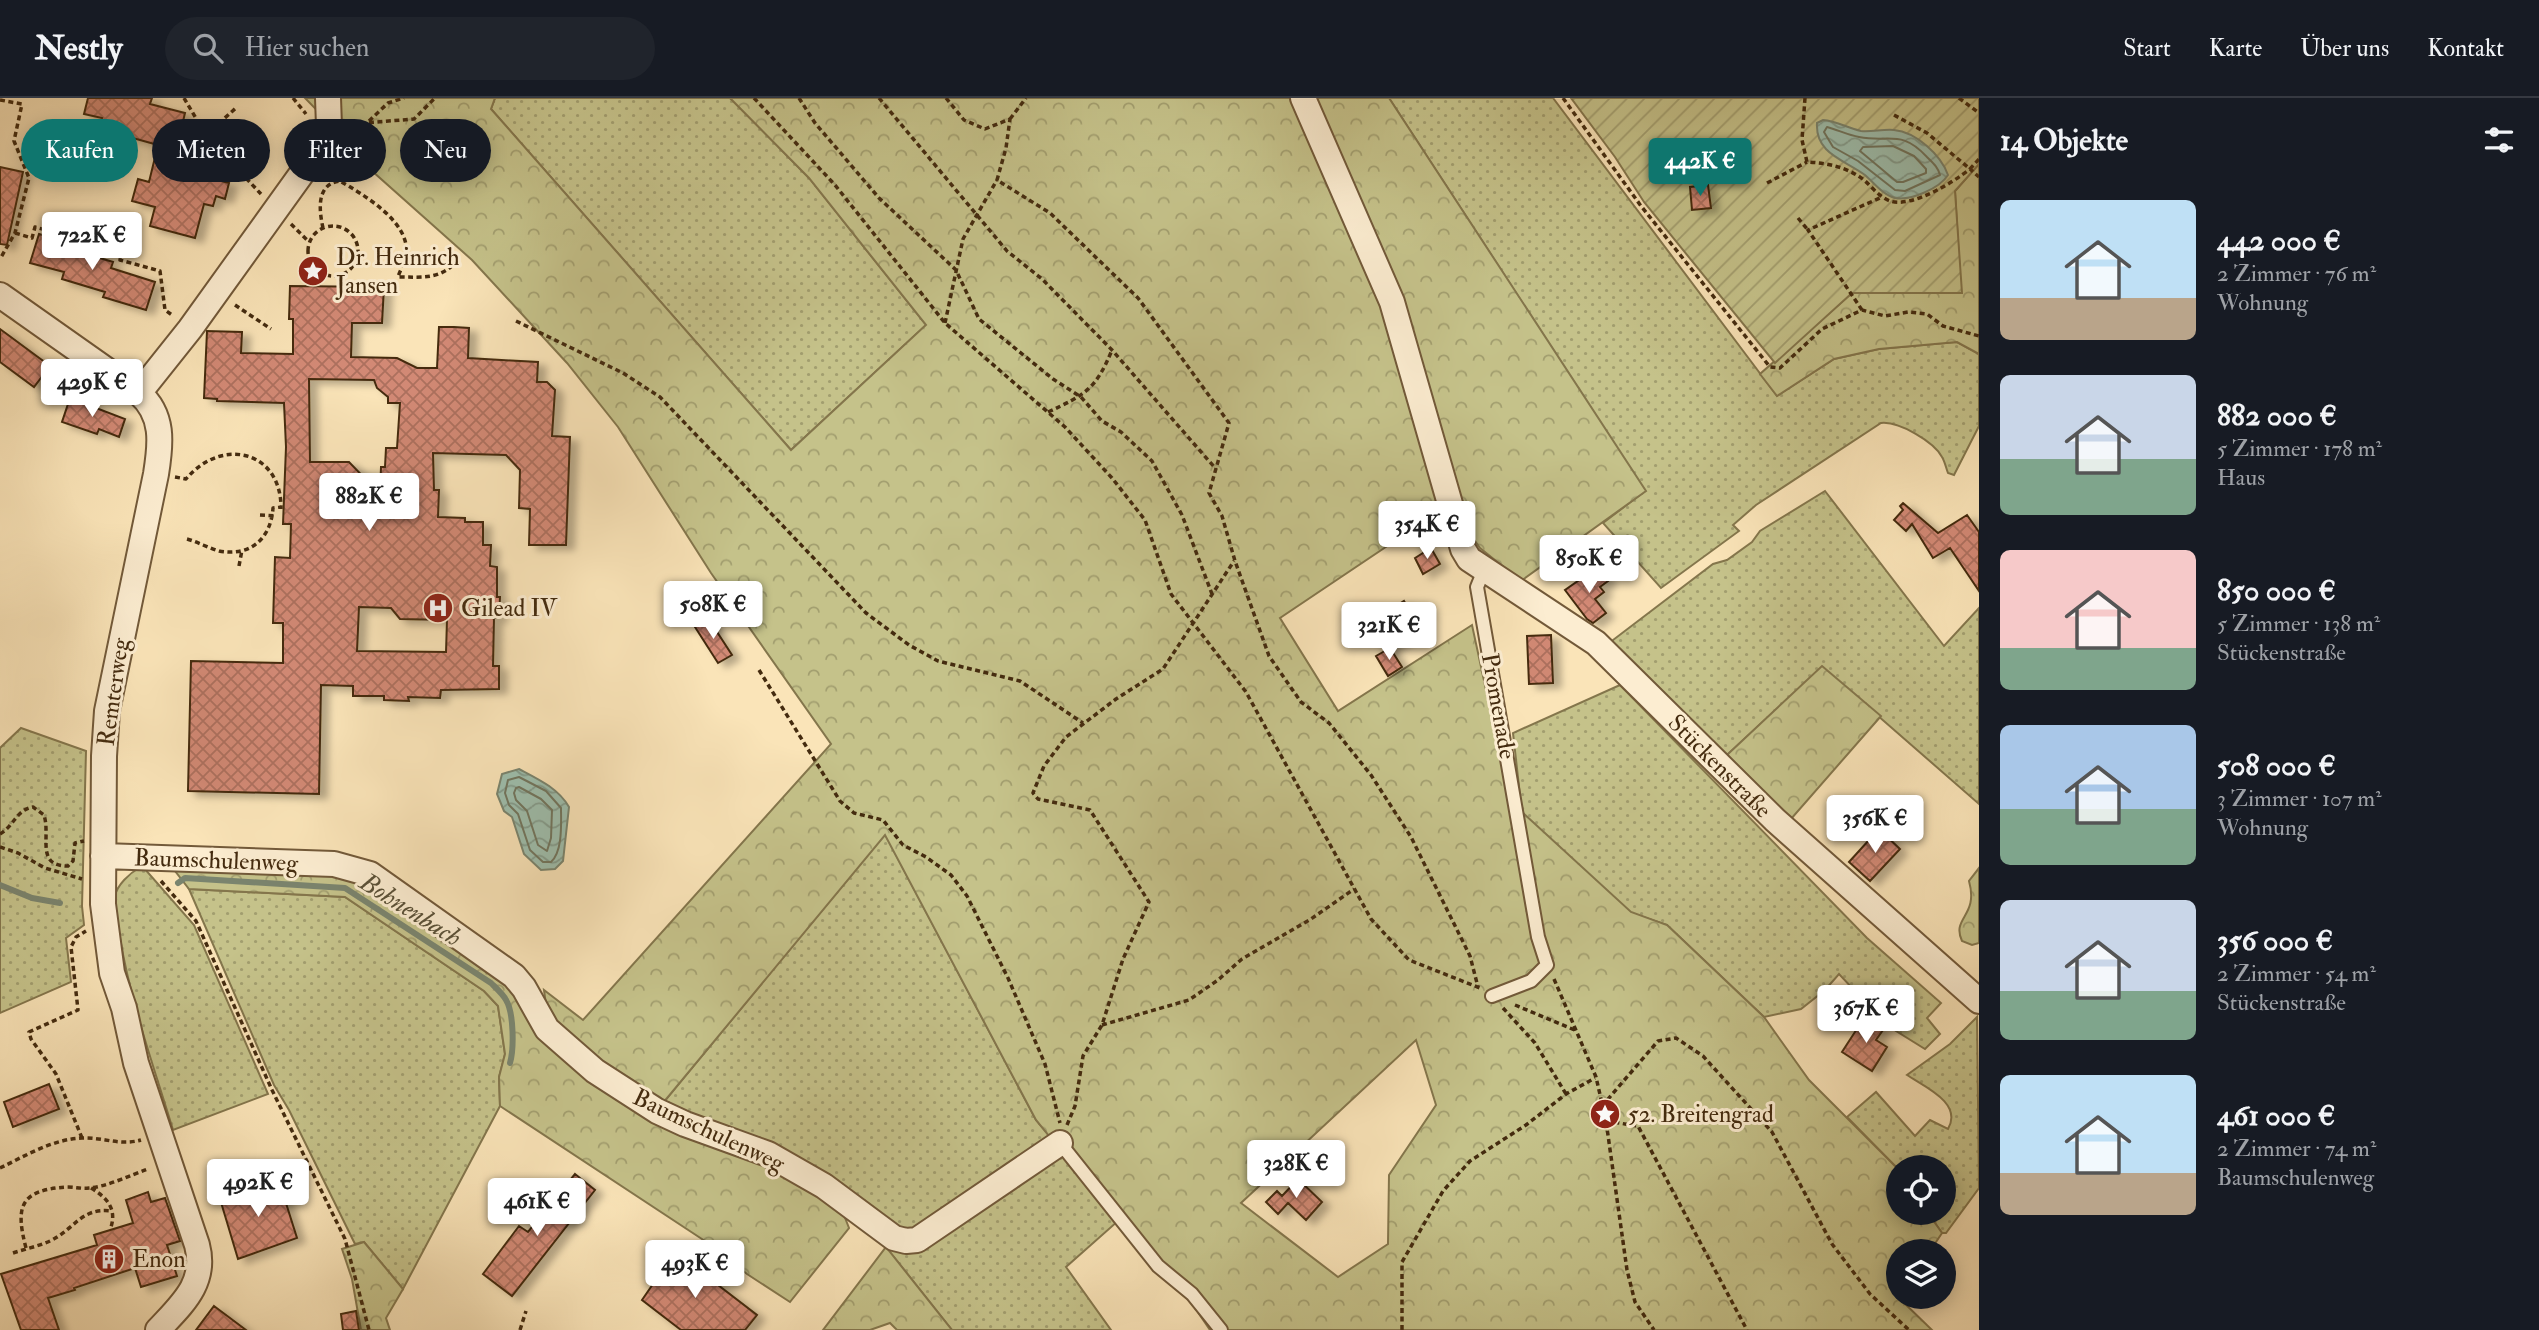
<!DOCTYPE html>
<html lang="de">
<head>
<meta charset="utf-8">
<style>
  :root { --surface:#171b24; --page:#20242c; --text:#f1f3f6; --muted:#9ea1a6; --line:#363941; --accent:#0f766e }
  body { margin:0; font-family:"IM FELL Double Pica",serif; background:var(--page); color:var(--text); height:100vh; display:flex; flex-direction:column; font-size:26px; white-space:nowrap }
  * { box-sizing:border-box; margin:0 }
  p { font-size:23px; color:var(--muted) }
  .icon { flex:none; width:38px; height:38px; fill:none; stroke:currentColor; stroke-width:2; stroke-linecap:round; stroke-linejoin:round }
  .map { position:relative; flex:1; overflow:hidden }
  .panel { display:flex; flex-direction:column; background:var(--surface); width:560px }
  .panel>* { flex:none }
  .banner { position:absolute; left:21px; top:21px; width:665px; height:63px; display:flex; gap:14px }
  .fabs { position:absolute; left:1886px; top:1057px; display:grid; gap:14px }
  .fabs a { display:grid; place-items:center; width:70px; height:70px; border-radius:50%; background:var(--surface); box-shadow:0 4px 18px #0003; font-size:35px }
  .price { position:absolute; translate:-50% -60px; padding:0 16px; border-radius:7px; background:#fff; color:#222; font-size:23px; line-height:46px; filter:drop-shadow(0 2px 4px #0008) }
  .price::after { content:''; position:absolute; left:50%; top:42px; width:21px; height:16px; margin-left:-10px; background:inherit; clip-path:polygon(0 0,100% 0,50% 100%) }
  .price.on { background:var(--accent); color:#fff }
  ul { padding:0; list-style:none }
  li { display:flex; align-items:center; gap:21px; height:175px; padding:0 21px }
  li span { display:grid; place-items:center; flex:none; width:196px; height:140px; border-radius:10px; color:#555 }
  li>.icon { margin-inline-start:auto }
  span .icon { width:84px; height:84px; fill:#fffc; stroke-width:1 }
  li b { font-size:30px }
  h2 { display:flex; justify-content:space-between; align-items:center; height:84px; padding:0 21px; font-size:30px }
  .pill { padding:0 24px; border-radius:32px; background:var(--surface); box-shadow:0 4px 18px #0003; font-size:24px; line-height:63px }
  .pill.on { background:var(--accent); color:#fff }
  header { display:flex; align-items:center; gap:42px; box-sizing:border-box; height:98px; padding:0 35px; background:var(--surface); border-bottom:2px solid var(--line) }
  header strong { font-size:33px }
  nav { display:flex; gap:38px; margin-inline-start:auto; font-size:24px }
  .search { width:490px; height:63px; background:var(--page); display:flex; align-items:center; gap:18px; box-sizing:border-box; padding:0 24px; border-radius:38px; color:var(--muted); font-size:26px }
  main { display:flex; flex:1; min-height:0 }
  .map>svg:first-child { display:block }
  .grass { fill:url(#grass-dots); stroke:#84764c; stroke-width:2 }
  .forest { fill:url(#forest-crowns); stroke:#84764c; stroke-width:2; fill-rule:evenodd }
  .garden { fill:url(#garden-furrows); stroke:#84764c; stroke-width:2 }
  .water { fill:url(#water-waves); stroke:#7a846e; stroke-width:2 }
  .lines { fill:none; stroke-linecap:round; stroke-linejoin:round }
  .shore { stroke:#71755e; stroke-width:2 }
  .stream { stroke:#7a846e; stroke-width:6 }
  .building { fill:url(#building-cross-hatch); stroke:#442b0f; stroke-width:2; fill-rule:evenodd; filter:url(#shadow) }
  .service-casing { stroke:#725939; stroke-width:16 }
  .minor-casing { stroke:#725939; stroke-width:28 }
  .path { stroke:#442b0f; stroke-width:3.5; stroke-dasharray:5 3.5; stroke-linecap:butt }
  .service { stroke:#fcedd1; stroke-width:12 }
  .minor { stroke:#fcedd1; stroke-width:24 }
  .labels { text-anchor:middle; stroke-width:6; stroke-linejoin:round; paint-order:stroke }
  .poi-label { font-size:24px; fill:#442b0f; stroke:#fcedd1; text-anchor:start }
  .street-label { font-size:24px; fill:#442b0f; stroke:#fcedd1 }
  .water-label { font-size:26px; font-style:italic; fill:#5a5037; stroke:#fcedd1 }
</style>
</head>
<body>
<header>
<strong>Nestly</strong>
<div class="search"><svg class="icon" aria-label="search" viewBox="0 0 24 24"><circle cx="10" cy="10" r="6"/><path d="M15 15l6 6"/></svg>Hier suchen</div>
<nav><a>Start</a><a>Karte</a><a>Über uns</a><a>Kontakt</a></nav>
</header>
<main>
<div class="map">
<svg width="1979" height="1232" viewBox="0 0 1979 1232">
  <defs>
    <pattern id="grass-dots" width="8" height="8" patternUnits="userSpaceOnUse" patternTransform="scale(1.75)"><rect width="8" height="8" fill="#c5c28a"/><path d="M2 2h.1M6 6h.1" fill="none" stroke="#a29e6f" stroke-width="1.8" stroke-linecap="round"/></pattern>
    <pattern id="forest-crowns" width="20" height="18" patternUnits="userSpaceOnUse" patternTransform="scale(1.75)"><rect width="20" height="18" fill="#c5c28a"/><path d="M2 6a3 3 0 1 1 6 0M12 15a3 3 0 1 1 6 0" fill="none" stroke="#a29e6f"/></pattern>
    <pattern id="garden-furrows" width="10" height="10" patternUnits="userSpaceOnUse" patternTransform="scale(1.75)"><rect width="10" height="10" fill="#c5c28a"/><path d="M-1 1l2-2M0 10L10 0M9 11l2-2" fill="none" stroke="#a29e6f"/></pattern>
    <pattern id="water-waves" width="16" height="10" patternUnits="userSpaceOnUse" patternTransform="scale(1.75)"><rect width="16" height="10" fill="#9ebfae"/><path d="M0 5q4-4 8 0t8 0" fill="none" stroke="#829b8c"/></pattern>
    <pattern id="building-cross-hatch" width="8" height="8" patternUnits="userSpaceOnUse" patternTransform="scale(1.75)"><rect width="8" height="8" fill="#d28974"/><path d="M0 0l8 8M0 8l8-8" fill="none" stroke="#ac705e"/></pattern>
    <filter id="shadow"><feDropShadow dx="8" dy="4.5" stdDeviation="3.5" flood-color="#0004"/></filter>
  </defs>
  <rect width="100%" height="100%" fill="#fae4b8"/>
  <filter id="stains"><feTurbulence type="fractalNoise" baseFrequency=".00286" numOctaves="4"/><feColorMatrix values="0 0 0 0 .2 0 0 0 0 .09 0 0 0 0 .02 0 0 0 .5 -.17"/></filter>
  <radialGradient id="worn" r=".72"><stop offset=".6" stop-color="#630" stop-opacity="0"/><stop offset="1" stop-color="#630" stop-opacity=".3"/></radialGradient>
  <path class="grass" d="M495,0H730L809,80L926,227L791,352L491,11Z
    M1389,0H1553L1777,298L1834,261L1879,251L1957,244L1979,256V328L1954,377L1948,375C1946,370 1945,364 1942,359C1934,344 1899,323 1881,325L1756,407L1733,427L1739,433L1661,490L1603,425L1645,393Z
    M1825,393L1944,548L1979,510V706L1822,569L1727,657L1612,545L1613,542L1713,466L1727,462L1752,444L1760,433Z
    M1620,587L1867,840L1941,905L1927,920L1940,936L1925,951L1888,928L1839,876L1825,892L1801,911L1764,919L1667,827L1631,815L1522,715L1513,635Z
    M21,630L86,653L82,808L84,827L66,840L71,884L0,915V650Z
    M885,736L1036,1022L1054,1043L932,1127L895,1135L663,1005Z
    M139,770H144L194,827L268,996L173,1032C154,969 131,906 120,840C118,827 113,811 115,798C117,787 130,775 139,770Z
    M189,791L345,799L484,893L498,908L505,956L499,979L500,1008L403,1191L364,1144L355,1146L289,1012L274,987Z
    M1977,919L1979,1090L1946,1135H1942L1928,1115H1944V1069H1899V1072L1847,1019L1876,994L1915,1038L1930,1022L1948,1031C1963,1005 1925,989 1907,977L1950,946Z
    M1063,1056L1118,1123L1066,1169L1111,1232H952L886,1149L921,1154Z"/>
  <path class="forest" d="M305,0H495L491,11L791,352L926,227L809,80L730,0H1389L1646,393L1521,483L1480,450L1470,436L1441,412L1280,520L1338,613L1472,527L1510,703L1631,814L1667,827L1764,919L1809,982L1897,1070L1899,1115H1928L1942,1135L1930,1153H1899V1200L1932,1232H1210L1191,1204L1156,1174L1118,1123L1036,1022L885,737L663,1005L565,938L547,914L544,892L583,922L831,646L711,475L618,329L567,265L472,162L353,56L342,38ZM1416,942L1436,1007L1389,1077L1388,1146L1338,1179L1241,1105Z
    M1979,66V256L1957,244L1879,251L1834,261L1777,298L1760,276L1852,195H1961L1955,93Z
    M1822,568L1881,618L1791,721L1727,657Z
    M172,769L335,773L368,783L499,870L547,941L766,1060L840,1107L849,1130L790,1204L747,1176L711,1147L500,1008L499,979L505,956L498,908L484,893L345,799L189,791Z
    M1979,770V845L1972,847L1962,843C1951,819 1979,819 1969,783Z
    M364,1144L403,1191L386,1220L390,1232H361L352,1181L342,1151Z
    M886,1149L952,1232H897L890,1225L870,1232H823Z"/>
  <path class="garden" d="M1571,0H1979V66L1955,93L1962,195H1852L1775,265L1644,104L1615,59Z"/>
  <path class="water" d="M1823,22C1837,23 1847,30 1861,33C1872,34 1883,31 1894,32C1916,34 1941,57 1948,77C1940,90 1911,103 1895,100C1883,97 1874,85 1865,77C1845,62 1815,56 1817,25Z
    M519,671C538,681 558,690 569,709L563,763L555,771L541,772L524,756L512,719L504,713L497,696L502,676Z"/>
  <g class="lines">
    <path class="shore" d="M1827,29C1838,32 1848,37 1859,39C1890,45 1901,31 1927,59C1933,65 1938,69 1940,77L1905,93L1895,92L1858,63L1833,49L1824,34Z
      M1893,48L1914,58L1926,71V75L1903,84H1897L1860,53L1863,49Z
      M519,679L546,693L561,710C561,725 563,753 551,764H543L530,752L518,716L509,707L505,695L508,682Z
      M519,689L541,701L552,712L551,740L547,753L538,747L527,713L516,702L514,695L516,690Z"/>
    <path class="stream" d="M178,785L185,780L345,790L491,885C496,890 503,896 506,902C514,915 514,951 510,965
      M0,787L32,800L60,805"/>
  </g>
  <path class="building" d="M88,0H152L150,6L185,15L180,36L199,40L190,75L229,85L225,101L216,98L213,108L204,106L195,140L150,128L155,109L132,103L138,81L149,84L158,47L122,37L118,51L100,47L104,34L99,32L102,20L84,16Z
    M0,69L23,74L7,147L0,146Z
    M1708,87L1711,110L1692,112L1690,89Z
    M39,136L72,146L70,151L113,164L111,170L155,184L146,212L103,199L105,194L62,181L64,174L30,165Z
    M290,188L384,189L382,225H352L351,259L397,260L417,270H437L439,229H454L469,230L468,260L538,264L537,284H547L555,292L552,338L570,339L566,447H529L530,411L519,410L520,372L506,357L433,355L434,392H439L438,419L465,420V424H483V447H491L490,468L497,469V499H500L499,520H494L493,568H499V591L441,592L440,600L408,599L409,603L384,602V598H353V588L321,587L319,696L188,693L191,563L283,565V525H273L275,459L290,460L291,426H283L286,349L284,305L217,303V301L204,300L207,233L242,234L241,255L293,256V221H289ZM309,281L374,282L377,290L388,299V305H400L397,350H386L385,369H381L380,396L349,364H310ZM359,509L391,510L400,521L447,522L446,554L357,553Z
    M0,231L50,268L34,289L0,264Z
    M70,300L125,321L119,339L99,331L97,336L62,324Z
    M1903,405L1938,435L1967,417L1979,434V493L1950,450L1933,460L1912,426L1906,433L1894,422L1903,412L1900,408Z
    M1431,450L1440,466L1423,476L1415,460Z
    M1598,469L1608,483L1600,489L1604,494L1595,501L1606,515L1593,525L1587,521L1565,492Z
    M1404,503L1421,531L1385,553L1371,524Z
    M708,520L732,557L718,565L695,529Z
    M1551,537L1553,585L1529,586L1527,538Z
    M1390,550L1402,569L1388,578L1376,558Z
    M1879,731L1900,751L1870,783L1849,764Z
    M1864,920L1883,932L1876,942L1887,949L1872,973L1842,954Z
    M49,986L59,1011L13,1029L4,1004Z
    M575,1076L595,1092L512,1198L483,1176L519,1128L528,1134Z
    M1298,1081L1322,1104L1306,1122L1288,1105L1278,1116L1266,1104L1277,1093L1282,1098Z
    M279,1083L297,1140L238,1161L220,1101Z
    M148,1094L151,1104L165,1100L180,1143L167,1147L177,1178L141,1189L135,1170L74,1190L75,1192L48,1200L59,1232H21L1,1176L97,1147L94,1137L133,1125L126,1102Z
    M675,1154L757,1217L745,1232H681L642,1202Z
    M214,1208L246,1232H196Z
    M356,1213L359,1232H343L341,1216Z"/>
  <g class="lines">
    <g class="service-casing">
      <path id="service" d="M1484,472L1477,489L1538,839L1547,867L1531,883L1492,898
        M1060,1045L1158,1168L1192,1196L1221,1232"/>
    </g>
    <g class="minor-casing">
      <path id="minor" d="M1303,0L1392,204L1463,451L1469,461L1596,545L1775,722L1979,903
        M0,197L139,295C164,317 161,345 156,376L107,613L104,658L103,806L112,875L124,910L136,965L197,1147C207,1185 182,1206 158,1232
        M139,295L190,231L323,46L329,28L328,0
        M103,758L334,766L370,776L514,878L524,890L547,931L595,973L657,1013L685,1026L768,1056L824,1088L894,1140L906,1143L917,1142L1060,1045"/>
    </g>
    <path class="path" d="M184,0L224,68L208,76L188,70
      M293,0L306,16
      M754,0L835,87L945,225L1065,329L1112,380L1145,422L1171,496L1246,594L1371,821L1409,862L1480,890
      M799,0L815,25L879,100L956,172L979,221L1053,281L1081,299L1102,323L1121,334L1152,363L1182,417L1212,496
      M879,0L1007,153L1042,181L1112,252L1216,371
      M946,0L964,22L985,31L1010,21L1006,50L997,82L1050,115L1138,200L1229,325L1209,395L1222,418L1235,463L1269,558L1301,604L1329,625L1371,677L1411,739L1470,858L1478,889
      M1563,0L1641,108L1770,269L1780,270L1822,231L1862,212L1885,218L1908,214L1927,216L1943,228L1979,238
      M1805,0L1802,42L1807,64C1828,65 1847,69 1864,82C1872,89 1879,99 1890,103C1912,110 1952,85 1970,71L1979,79
      M1959,0L1979,15
      M0,2L22,6L14,43L29,80L15,135L0,161
      M1894,17L1927,35L1970,71L1979,61
      M1010,21L1026,0
      M369,23L388,5L404,0
      M352,26L414,21L435,0
      M206,37L237,9
      M224,68L243,77L261,96
      M1767,85L1807,64
      M1798,120L1808,132
      M291,126L309,144
      M308 153a25 25 0 1 1 50 0a25 25 0 1 1-50 0Z
      M323,130C319,112 316,86 340,83C364,97 412,125 406,158C405,165 400,172 398,179C422,179 440,182 457,163
      M15,135L32,140L35,129L78,141L77,146L121,157L120,162L160,173L165,212L172,217
      M235,207L271,231
      M1862,212L1808,132L1882,99
      M516,223L623,275L660,299L866,515L909,547L938,563L1020,583L1083,625
      M945,225L963,141L997,82
      M1048,314C1085,297 1096,291 1112,252
      M175,379L186,381C222,338 282,353 281,411
      M260,417L276,418
      M187,441C198,444 208,450 219,453C251,459 271,440 273,410L281,409
      M239,468L242,452
      M759,572L840,703L854,715L883,722L903,747L926,759L951,777L967,798L1008,880L1045,966L1060,1025
      M0,736C14,728 16,712 33,709L44,717C51,739 35,768 68,768L73,763L75,745L84,743
      M0,749L18,755L45,770L82,781
      M161,783L196,823L272,992L345,1141L369,1232
      M1554,881L1596,979L1606,1023L1627,1172L1635,1204L1654,1232
      M1515,907L1577,933
      M1503,910L1535,945L1566,996
      M1102,927L1189,902L1218,882L1242,861L1311,821L1354,791
      M1602,1008L1658,943L1676,940L1703,958L1772,1034L1832,1146L1870,1196L1909,1232
      M1606,1023L1638,1028L1747,1232
      M1067,1027L1075,1008L1083,958L1102,927L1123,861L1149,804L1090,712L1038,701L1033,695L1044,668L1066,639L1116,601L1163,571L1234,463
      M82,1040L56,976L31,941L29,934L78,912L71,849L76,839L86,833
      M0,1070C25,1058 53,1041 82,1040C102,1039 120,1048 141,1042
      M91,1090C106,1099 117,1110 111,1129
      M26,1150C15,1108 20,1092 67,1089C75,1089 82,1091 89,1090C106,1089 131,1077 148,1071
      M13,1155C25,1151 39,1148 50,1143C75,1131 81,1109 112,1113
      M520,1232L526,1213
      M1402,1232V1164L1443,1093L1470,1063L1526,1027L1566,996L1595,980"/>
    <use href="#service" class="service"/>
    <use href="#minor" class="minor"/>
  </g>
  <defs>
    <g id="sight-disc" transform="scale(1.575)"><circle r="9.5" fill="#8f2418" stroke="#fcedd1"/><path d="M0-6L1.8-2.2L6-1.7L2.9 1.2L3.7 5.4L0 3.3L-3.7 5.4L-2.9 1.2L-6-1.7L-1.8-2.2Z" fill="#fff"/></g>
    <g id="hospital-disc" transform="scale(1.575)"><circle r="9.5" fill="#8f2418" stroke="#fcedd1"/><path d="M-5-5h3v3.5h4V-5h3V5h-3V1.5h-4V5h-3Z" fill="#fff"/></g>
    <g id="building-disc" transform="scale(1.575)"><circle r="9.5" fill="#8f2418" stroke="#fcedd1"/><path d="M-4-6H4V6H1V3H-1V6H-4ZM-2.5-4.3h1.7v1.8h-1.7ZM.8-4.3h1.7v1.8H.8ZM-2.5-1h1.7V.8h-1.7ZM.8-1h1.7V.8H.8Z" fill="#fff"/></g>
  </defs>
  <g fill-rule="evenodd">
    <use href="#sight-disc" x="313" y="173"/>
    <use href="#hospital-disc" x="438" y="510"/>
    <use href="#sight-disc" x="1605" y="1016"/>
    <use href="#building-disc" x="109" y="1161"/>
  </g>
  <g class="labels">
    <g class="poi-label">
      <text x="336" y="167">Dr. Heinrich<tspan x="336" dy="28">Jansen</tspan></text>
      <text x="461" y="518">Gilead IV</text>
      <text x="1628" y="1024">52. Breitengrad</text>
      <text x="132" y="1169">Enon</text>
    </g>
    <g class="street-label">
      <text transform="translate(113 594) rotate(-82)" y="8">Remterweg</text>
      <text transform="translate(1499 608) rotate(80)" y="8">Promenade</text>
      <text transform="translate(1720 668) rotate(45)" y="8">Stückenstraße</text>
      <text transform="translate(216 762) rotate(2)" y="8">Baumschulenweg</text>
      <text transform="translate(709 1032) rotate(25)" y="8">Baumschulenweg</text>
    </g>
    <g class="water-label">
      <text transform="translate(411 811) rotate(32)" y="9">Bohnenbach</text>
    </g>
  </g>
  <rect width="100%" height="100%" filter="url(#stains)"/>
  <rect width="100%" height="100%" fill="url(#worn)"/>
</svg>
<div class="fabs">
<a><svg class="icon" aria-label="locate" viewBox="0 0 24 24"><circle cx="12" cy="12" r="6"/><path d="M12 2v4M12 18v4M2 12h4M18 12h4"/></svg></a>
<a><svg class="icon" aria-label="layers" viewBox="0 0 24 24"><path d="M12 4l9 5-9 5-9-5zM3 14l9 5 9-5"/></svg></a>
</div>
<b class="price on" style="left:1700px;top:100px">442K €</b>
<b class="price" style="left:92px;top:174px">722K €</b>
<b class="price" style="left:92px;top:321px">429K €</b>
<b class="price" style="left:369px;top:435px">882K €</b>
<b class="price" style="left:1427px;top:463px">354K €</b>
<b class="price" style="left:1589px;top:497px">850K €</b>
<b class="price" style="left:713px;top:543px">508K €</b>
<b class="price" style="left:1389px;top:564px">321K €</b>
<b class="price" style="left:1875px;top:757px">356K €</b>
<b class="price" style="left:1866px;top:947px">367K €</b>
<b class="price" style="left:1296px;top:1102px">328K €</b>
<b class="price" style="left:258px;top:1121px">492K €</b>
<b class="price" style="left:537px;top:1140px">461K €</b>
<b class="price" style="left:695px;top:1202px">493K €</b>
<div class="banner">
<a class="pill on">Kaufen</a>
<a class="pill">Mieten</a>
<a class="pill">Filter</a>
<a class="pill">Neu</a>
</div>
</div>
<section class="panel">
<h2>14 Objekte<svg class="icon" aria-label="filters" viewBox="0 0 24 24"><path d="M4 7h16M4 17h16"/><circle cx="9" cy="7" r="2"/><circle cx="15" cy="17" r="2"/></svg></h2>
<ul>
<li><span style="background:linear-gradient(#bfe0f5 70%,#b9a48a 0)"><svg class="icon" aria-label="home" viewBox="0 0 24 24"><path d="M3 11l9-7 9 7M6 9v11h12V9"/></svg></span><div><b>442 000 €</b><p>2 Zimmer · 76 m²</p><p>Wohnung</p></div></li>
<li><span style="background:linear-gradient(#c9d6e8 60%,#7fa58c 0)"><svg class="icon" aria-label="home" viewBox="0 0 24 24"><path d="M3 11l9-7 9 7M6 9v11h12V9"/></svg></span><div><b>882 000 €</b><p>5 Zimmer · 178 m²</p><p>Haus</p></div></li>
<li><span style="background:linear-gradient(#f6c9c9 70%,#7fa58c 0)"><svg class="icon" aria-label="home" viewBox="0 0 24 24"><path d="M3 11l9-7 9 7M6 9v11h12V9"/></svg></span><div><b>850 000 €</b><p>5 Zimmer · 138 m²</p><p>Stückenstraße</p></div></li>
<li><span style="background:linear-gradient(#a9c7e8 60%,#7fa58c 0)"><svg class="icon" aria-label="home" viewBox="0 0 24 24"><path d="M3 11l9-7 9 7M6 9v11h12V9"/></svg></span><div><b>508 000 €</b><p>3 Zimmer · 107 m²</p><p>Wohnung</p></div></li>
<li><span style="background:linear-gradient(#c9d6e8 65%,#7fa58c 0)"><svg class="icon" aria-label="home" viewBox="0 0 24 24"><path d="M3 11l9-7 9 7M6 9v11h12V9"/></svg></span><div><b>356 000 €</b><p>2 Zimmer · 54 m²</p><p>Stückenstraße</p></div></li>
<li><span style="background:linear-gradient(#bfe0f5 70%,#b9a48a 0)"><svg class="icon" aria-label="home" viewBox="0 0 24 24"><path d="M3 11l9-7 9 7M6 9v11h12V9"/></svg></span><div><b>461 000 €</b><p>2 Zimmer · 74 m²</p><p>Baumschulenweg</p></div></li>
</ul>
</section>
</main>
</body>
</html>
